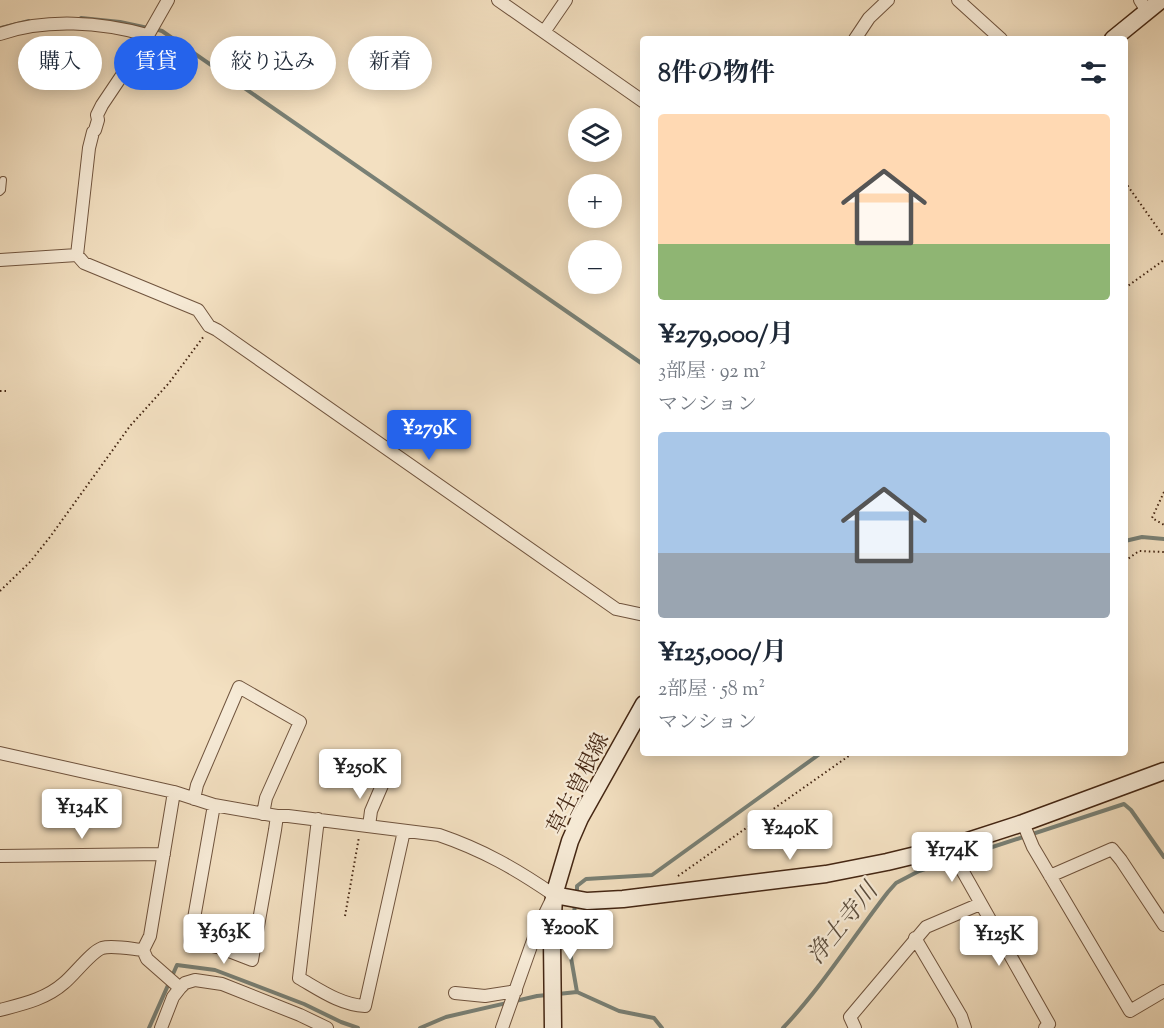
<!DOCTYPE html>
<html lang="ja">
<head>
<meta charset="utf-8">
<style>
  :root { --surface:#fff; --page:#f6f6f7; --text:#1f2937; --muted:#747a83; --accent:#2563eb }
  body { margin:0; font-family:"Sorts Mill Goudy","Noto Serif JP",serif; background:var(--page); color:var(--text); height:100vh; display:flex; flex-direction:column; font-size:22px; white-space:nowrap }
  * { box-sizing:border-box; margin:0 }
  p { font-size:20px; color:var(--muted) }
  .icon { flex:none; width:33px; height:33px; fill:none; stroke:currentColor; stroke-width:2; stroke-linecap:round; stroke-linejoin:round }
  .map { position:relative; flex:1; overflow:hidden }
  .details { position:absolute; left:640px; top:36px; width:488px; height:720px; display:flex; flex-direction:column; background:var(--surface); border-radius:6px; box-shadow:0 3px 15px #0003 }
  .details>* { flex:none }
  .hud { position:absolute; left:18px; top:36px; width:532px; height:54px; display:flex; gap:12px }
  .fabs { position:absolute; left:568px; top:108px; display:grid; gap:12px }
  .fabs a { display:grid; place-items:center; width:54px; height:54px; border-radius:50%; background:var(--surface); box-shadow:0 3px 15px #0003; font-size:30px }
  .price { position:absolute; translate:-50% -51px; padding:0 14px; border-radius:6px; background:#fff; color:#222; font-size:20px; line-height:39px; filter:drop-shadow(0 2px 3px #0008) }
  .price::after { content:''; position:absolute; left:50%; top:36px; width:18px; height:14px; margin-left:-9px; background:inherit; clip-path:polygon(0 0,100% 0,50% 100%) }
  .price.active { background:var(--accent); color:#fff }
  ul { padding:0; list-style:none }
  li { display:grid; align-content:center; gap:12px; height:318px; padding:0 18px }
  li span { display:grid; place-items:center; height:186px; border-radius:6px; color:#555 }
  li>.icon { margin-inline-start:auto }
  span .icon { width:108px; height:108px; fill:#fffc; stroke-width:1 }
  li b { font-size:26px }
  h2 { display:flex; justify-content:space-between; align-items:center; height:72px; padding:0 18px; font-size:26px }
  .tag { padding:0 21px; border-radius:27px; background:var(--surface); box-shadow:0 3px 15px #0003; font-size:21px; line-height:54px }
  .tag.active { background:var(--accent); color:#fff }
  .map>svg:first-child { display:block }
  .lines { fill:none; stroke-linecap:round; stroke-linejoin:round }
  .stream { stroke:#798075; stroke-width:4 }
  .lane-casing { stroke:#70543e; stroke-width:8 }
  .street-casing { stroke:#70543e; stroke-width:14 }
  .secondary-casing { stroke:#442613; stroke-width:19 }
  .path { stroke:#442613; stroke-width:2; stroke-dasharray:1.5 3; stroke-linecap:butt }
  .lane { stroke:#f7ebd7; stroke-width:6 }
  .street { stroke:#f7ebd7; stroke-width:12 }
  .secondary { stroke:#f7ebd7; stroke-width:16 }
  .labels { text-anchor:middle; stroke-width:4.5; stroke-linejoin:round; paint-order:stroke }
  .street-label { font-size:22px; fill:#442613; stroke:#f7ebd7 }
  .water-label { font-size:24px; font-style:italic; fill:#5a4c3c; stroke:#f7ebd7 }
</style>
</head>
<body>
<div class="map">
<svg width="1164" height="1028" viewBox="0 0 1164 1028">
  <rect width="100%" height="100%" fill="#f3e0c1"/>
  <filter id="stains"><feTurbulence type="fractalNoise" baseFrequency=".00333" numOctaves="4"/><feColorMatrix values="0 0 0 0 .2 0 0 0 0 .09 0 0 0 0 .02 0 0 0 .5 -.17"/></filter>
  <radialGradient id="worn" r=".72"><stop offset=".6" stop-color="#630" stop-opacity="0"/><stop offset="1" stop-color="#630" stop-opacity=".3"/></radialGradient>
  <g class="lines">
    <path class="stream" d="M81,18L120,22L148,28
      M1,28L29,21
      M155,29L162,31L644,365
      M1125,541L1142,537L1164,539
      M577,894V886L586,879L652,875L821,753
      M575,904L570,952L577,992
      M558,994L577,992L619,1011L654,1018L662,1028
      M149,1028L177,965L215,970L304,1004L341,1022L358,1028
      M420,1028L446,1017L537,996L547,995
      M783,1028C822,987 853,937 888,892L896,883L919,871L1124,804L1131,810L1164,857"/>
    <g class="lane-casing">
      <path id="lane" d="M0,192L2,190L3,180"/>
    </g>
    <g class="street-casing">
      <path id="street" d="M168,0L143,44L102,105L97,115L98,120L95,130L93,132L89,148L77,255L84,263L198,310L209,326L217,330L616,609L644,615
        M498,0L644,102
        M958,0L1001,39
        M1140,0L1147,11
        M544,32L566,0
        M0,34C46,18 101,22 147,35
        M855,39L869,18L888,0
        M0,260L77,255
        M0,753L174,792L214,805L277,816H288L439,835C483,850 516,869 554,895L536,932L502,1028
        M194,799L197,785L239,687L300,722L266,798L263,814
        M214,805L190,941L221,948L252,960L275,830L277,816
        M318,819L299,978C320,990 341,1005 365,1006L404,831
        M1023,823L1033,847L1130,1011L1164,991
        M369,826L371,811L383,783
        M949,847L1049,1024L1045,1028
        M0,856L164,854
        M1050,876L1112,849L1121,860L1164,925
        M915,938L961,1016L965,1028
        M180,988L185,983L195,980L222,984L300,1015L327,1028
        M455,993L485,996L516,991
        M0,1010C23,1004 46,999 64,983C74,975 91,952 102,948C112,945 132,949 143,950
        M161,1028L173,997L180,988L147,959L143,950L150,936L174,792
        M855,1028L850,1017L926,927L980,904"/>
    </g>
    <g class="secondary-casing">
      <path id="secondary" d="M1113,39L1161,0
        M554,895L587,901L623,899L826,874L887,862L949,847L1023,823L1164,771
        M553,1028L552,940L554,895L570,841L580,818L644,704"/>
    </g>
    <path class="path" d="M1125,182L1164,237
      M1125,288L1164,260
      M0,391H7
      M1164,492L1152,518L1164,525
      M1125,561L1139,551L1164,552
      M0,591L30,562L50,537L130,426L169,383L204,336
      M678,876L853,753
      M345,916L359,837"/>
    <use href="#lane" class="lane"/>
    <use href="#street" class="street"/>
    <use href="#secondary" class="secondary"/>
  </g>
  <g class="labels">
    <g class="street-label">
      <text transform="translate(577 783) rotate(-63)" y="8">草生曽根線</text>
    </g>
    <g class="water-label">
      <text transform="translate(842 923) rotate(-51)" y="8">浄土寺川</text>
    </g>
  </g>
  <rect width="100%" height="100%" filter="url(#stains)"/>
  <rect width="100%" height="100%" fill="url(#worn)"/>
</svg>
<div class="fabs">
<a><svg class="icon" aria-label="layers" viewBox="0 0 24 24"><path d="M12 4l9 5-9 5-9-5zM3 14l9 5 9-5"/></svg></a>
<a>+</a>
<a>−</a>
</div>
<b class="price active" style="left:429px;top:461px">¥279K</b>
<b class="price" style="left:360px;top:800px">¥250K</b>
<b class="price" style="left:82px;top:840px">¥134K</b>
<b class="price" style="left:790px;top:861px">¥240K</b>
<b class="price" style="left:952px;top:883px">¥174K</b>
<b class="price" style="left:570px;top:961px">¥200K</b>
<b class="price" style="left:224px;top:965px">¥363K</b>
<b class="price" style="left:999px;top:967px">¥125K</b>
<div class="hud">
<a class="tag">購入</a>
<a class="tag active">賃貸</a>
<a class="tag">絞り込み</a>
<a class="tag">新着</a>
</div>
<section class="details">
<h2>8件の物件<svg class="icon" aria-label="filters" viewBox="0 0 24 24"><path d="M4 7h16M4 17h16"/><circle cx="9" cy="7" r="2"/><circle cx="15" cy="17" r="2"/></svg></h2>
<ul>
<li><span style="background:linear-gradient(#ffd9b3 70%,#8fb573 0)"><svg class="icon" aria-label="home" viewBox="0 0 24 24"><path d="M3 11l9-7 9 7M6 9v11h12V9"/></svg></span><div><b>¥279,000/月</b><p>3部屋 · 92 m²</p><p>マンション</p></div></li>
<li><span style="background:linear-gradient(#a9c7e8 65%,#9aa5b1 0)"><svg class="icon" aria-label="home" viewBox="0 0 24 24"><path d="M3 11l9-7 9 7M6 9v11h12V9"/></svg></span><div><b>¥125,000/月</b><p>2部屋 · 58 m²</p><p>マンション</p></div></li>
</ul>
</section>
</div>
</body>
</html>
